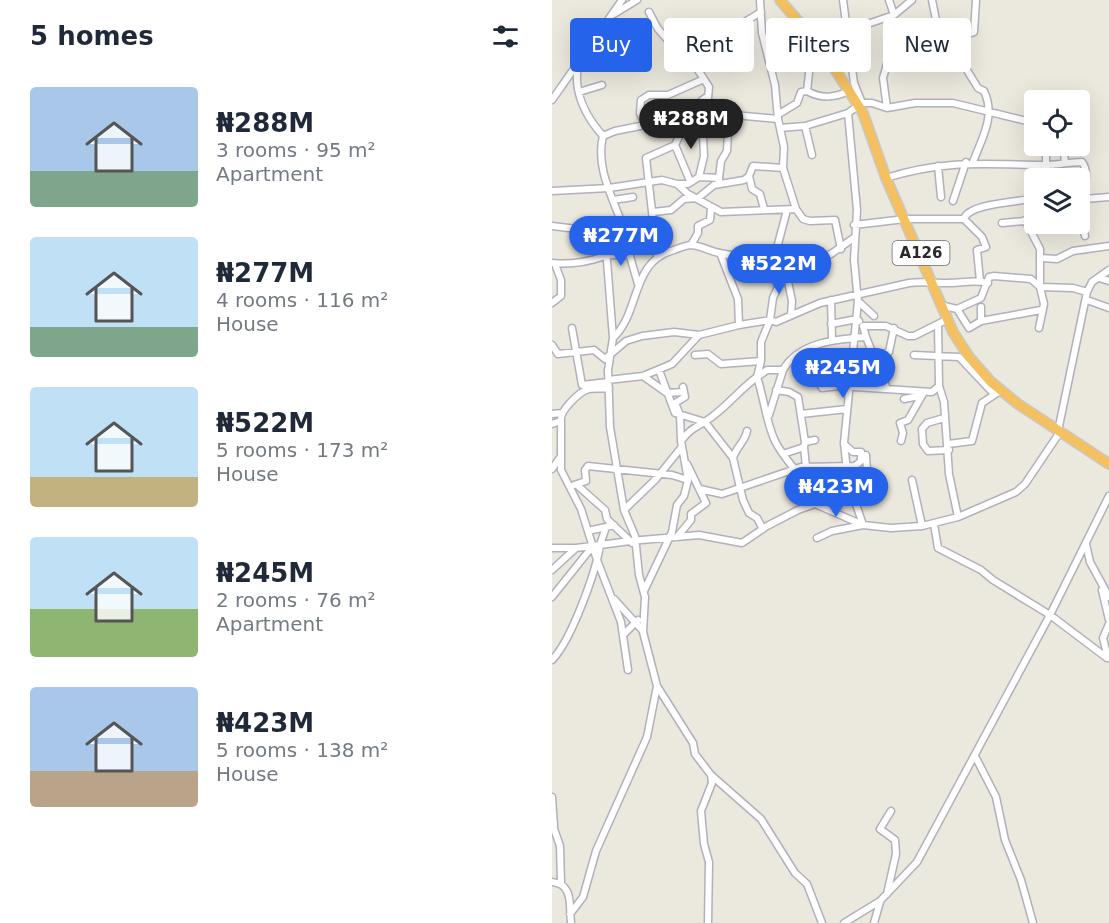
<!DOCTYPE html>
<html lang="en">
<head>
<meta charset="utf-8">
<style>
  :root { --surface:#fff; --page:#f2f2f3; --text:#1f2937; --muted:#747a83; --accent:#2563eb }
  body { margin:0; font-family:"DejaVu Sans",sans-serif; background:var(--page); color:var(--text); height:100vh; display:flex; flex-direction:column; font-size:22px; white-space:nowrap }
  * { box-sizing:border-box; margin:0 }
  p { font-size:20px; color:var(--muted) }
  .icon { flex:none; width:33px; height:33px; fill:none; stroke:currentColor; stroke-width:2; stroke-linecap:round; stroke-linejoin:round }
  .map { position:relative; flex:1; overflow:hidden }
  .drawer { display:flex; flex-direction:column; background:var(--surface); width:552px }
  .drawer>* { flex:none }
  .guide { position:absolute; left:18px; top:18px; width:448px; height:54px; display:flex; gap:12px }
  .fabs { position:absolute; left:472px; top:90px; display:grid; gap:12px }
  .fabs a { display:grid; place-items:center; width:66px; height:66px; border-radius:6px; background:var(--surface); box-shadow:0 6px 24px #0002; font-size:30px }
  .price { position:absolute; translate:-50% -51px; padding:0 14px; border-radius:21px; background:var(--accent); color:#fff; font-size:20px; line-height:39px; filter:drop-shadow(0 2px 3px #0008) }
  .price::after { content:''; position:absolute; left:50%; top:36px; width:18px; height:14px; margin-left:-9px; background:inherit; clip-path:polygon(0 0,100% 0,50% 100%) }
  .price.on { background:#222; color:#fff }
  ul { padding:0; list-style:none }
  li { display:flex; align-items:center; gap:18px; height:150px; padding:0 30px }
  li span { display:grid; place-items:center; flex:none; width:168px; height:120px; border-radius:6px; color:#555 }
  li>.icon { margin-inline-start:auto }
  span .icon { width:72px; height:72px; fill:#fffc; stroke-width:1 }
  li b { font-size:26px }
  h2 { display:flex; justify-content:space-between; align-items:center; height:72px; padding:0 30px; font-size:26px }
  .chip { padding:0 21px; border-radius:6px; background:var(--surface); box-shadow:0 6px 24px #0002; font-size:21px; line-height:54px }
  .chip.on { background:var(--accent); color:#fff }
  main { display:flex; flex:1; min-height:0 }
  .map>svg:first-child { display:block }
  .lines { fill:none; stroke-linecap:round; stroke-linejoin:round }
  .minor-casing { stroke:#b1b0bd; stroke-width:9 }
  .highway-casing { stroke:#c8c8c8; stroke-width:12 }
  .minor { stroke:#fff; stroke-width:6 }
  .highway { stroke:#f5c05f; stroke-width:9 }
  .labels { text-anchor:middle; stroke-width:4.5; stroke-linejoin:round; paint-order:stroke }
  .shield { fill:#fff; stroke:#6a6a6a; stroke-width:1.5 }
  .shield-label { font-size:15px; font-weight:bold; fill:#2a2a2a }
</style>
</head>
<body>
<main>
<section class="drawer">
<h2>5 homes<svg class="icon" aria-label="filters" viewBox="0 0 24 24"><path d="M4 7h16M4 17h16"/><circle cx="9" cy="7" r="2"/><circle cx="15" cy="17" r="2"/></svg></h2>
<ul>
<li><span style="background:linear-gradient(#a9c7e8 70%,#7fa58c 0)"><svg class="icon" aria-label="home" viewBox="0 0 24 24"><path d="M3 11l9-7 9 7M6 9v11h12V9"/></svg></span><div><b>₦288M</b><p>3 rooms · 95 m²</p><p>Apartment</p></div></li>
<li><span style="background:linear-gradient(#bfe0f5 75%,#7fa58c 0)"><svg class="icon" aria-label="home" viewBox="0 0 24 24"><path d="M3 11l9-7 9 7M6 9v11h12V9"/></svg></span><div><b>₦277M</b><p>4 rooms · 116 m²</p><p>House</p></div></li>
<li><span style="background:linear-gradient(#bfe0f5 75%,#c2b280 0)"><svg class="icon" aria-label="home" viewBox="0 0 24 24"><path d="M3 11l9-7 9 7M6 9v11h12V9"/></svg></span><div><b>₦522M</b><p>5 rooms · 173 m²</p><p>House</p></div></li>
<li><span style="background:linear-gradient(#bfe0f5 60%,#8fb573 0)"><svg class="icon" aria-label="home" viewBox="0 0 24 24"><path d="M3 11l9-7 9 7M6 9v11h12V9"/></svg></span><div><b>₦245M</b><p>2 rooms · 76 m²</p><p>Apartment</p></div></li>
<li><span style="background:linear-gradient(#a9c7e8 70%,#b9a48a 0)"><svg class="icon" aria-label="home" viewBox="0 0 24 24"><path d="M3 11l9-7 9 7M6 9v11h12V9"/></svg></span><div><b>₦423M</b><p>5 rooms · 138 m²</p><p>House</p></div></li>
</ul>
</section>
<div class="map">
<svg width="557" height="923" viewBox="0 0 557 923">
  <rect width="100%" height="100%" fill="#ebe8dd"/>
  <g class="lines">
    <g class="minor-casing">
      <path id="minor" d="M208,0L210,33L223,85L226,119L232,147L231,168L244,209L251,219L258,221L283,220L289,249
        M291,0L302,83L310,103
        M337,0L342,15
        M380,0L384,20L426,88L432,91C444,116 430,138 421,162
        M97,12L106,29L130,56H137L157,87L156,98
        M62,14L85,0
        M267,45L295,31L342,15L360,0
        M137,56L209,12
        M26,66C21,92 34,117 51,136
        M255,91C269,99 282,98 297,91
        M27,92L50,85
        M0,100L70,0
        M335,108L331,78L335,64L362,58L385,46L422,32L424,0
        M227,114L245,103L249,92L255,91L257,73
        M132,125L151,136L152,156L147,177
        M253,126L260,155
        M228,128L253,126L296,113L310,103H320L335,108L363,103H401L483,123
        M123,145L138,181
        M511,146L513,162
        M386,166L389,197
        M197,176L200,189L208,194L212,209
        M167,178L169,161L175,151L177,115
        M334,178C391,160 430,164 488,165C502,166 516,162 530,162C536,170 535,183 528,190
        M494,178V146
        M125,184H136L147,177L167,178V182
        M0,191L57,188L110,180L125,184L136,194L169,212L244,209
        M61,200L81,197
        M401,201L414,162
        M101,212L119,210L132,199L146,198L162,185L192,180L197,176L201,166L231,168
        M528,212L532,199L557,197
        M528,217L533,236
        M412,219C416,203 468,202 483,198
        M473,220L488,249V287L492,304L487,328
        M450,223L483,220
        M302,225L353,219H412L430,237L434,247L425,250L428,281
        M0,226L33,230L76,242L77,246H103
        M76,242C67,208 42,172 51,136L63,131L93,125L88,113L89,100L97,95H116L152,79
        M139,245L146,233V226L158,220L159,208
        M77,253L86,284
        M168,253L186,299L187,325
        M105,256L94,158L123,145L140,109L153,98L171,114L226,119
        M489,258L505,259L521,251L557,246
        M225,262L226,244L235,210
        M0,263C19,265 36,262 53,256C59,254 71,256 78,255
        M234,272L240,301L239,315
        M547,278L557,281
        M279,300L280,339
        M535,300L557,308
        M306,301L322,316
        M0,303L9,296V280L3,264
        M392,306L405,309L429,298L437,277L442,276L479,279L488,287L521,288L535,292L540,282L557,270
        M405,309L417,328L429,321L489,310
        M429,321V307
        M279,324L305,319L307,321
        M20,328L30,385L56,382
        M314,337L335,389
        M61,338C89,312 78,262 122,250C127,248 134,245 140,245C149,246 158,251 167,253C189,258 215,256 235,267L279,254L303,237
        M0,345L6,354L42,350L53,359L74,341L90,336L122,332L147,335L187,325L218,320L224,322L268,303L357,283C370,281 379,283 391,283C407,284 420,279 436,283
        M143,355L156,354L169,364L209,361
        M362,355L407,357L439,391L445,393L448,390
        M323,357L337,352L342,328
        M107,370L123,413L153,422L181,458L191,500L197,513L205,518L211,529
        M91,376L115,393L132,392
        M266,379L270,388L287,386L380,392L387,386L386,324
        M56,380L91,376L120,364L147,335
        M387,386L392,402L397,474L406,517
        M224,390L237,392L246,397L253,442
        M352,399L367,396V393
        M0,414L10,413
        M249,414L295,409
        M217,415L231,370
        M392,418L375,423L370,429L371,444L376,451L397,450
        M9,421V470L29,509L45,560L69,622L76,670
        M0,424L9,421C7,412 26,392 37,389C43,388 51,389 57,388
        M506,431L535,292
        M129,441L128,415L123,403L133,397L131,387
        M349,441L351,433L348,423L356,420L372,392
        M396,444L420,441L430,403L445,393
        M252,447L254,467
        M231,454L252,447L253,442L263,440
        M310,456L314,455L315,472
        M181,458C184,447 193,442 195,431
        M0,469L7,459
        M360,480L370,526
        M22,485L34,481L33,470L36,466L120,475L136,480
        M25,485L53,510L55,519L78,541L147,535L190,543L215,526L246,510L263,504L311,525L339,528L370,526L406,517L464,492L473,484L508,432
        M148,489L170,494L249,467L303,466L309,461V452H301L292,444
        M263,504C257,480 234,464 223,441C214,422 212,398 205,377L215,370H231C247,342 285,339 314,337L311,326H334L356,336H362L396,319
        M72,510L104,479L128,449
        M382,524L386,548L429,570L441,580L498,615L555,658
        M36,531L54,527
        M125,537L139,520V514L154,503L135,464
        M265,538L280,531L311,525L296,480L292,443L306,301L302,260L305,210L296,113
        M534,544L538,562L557,597
        M0,548H24
        M0,570L24,548L48,545L54,527L62,525
        M550,590L557,620
        M92,591L120,532L125,505L132,496L136,480L129,441C138,429 143,428 154,421C173,409 187,390 205,377L209,361V342L218,320L221,298L235,267
        M0,597L40,547
        M62,599L91,631
        M72,634L86,620
        M556,658L551,638L557,624
        M0,660C19,641 44,572 48,545L78,541L80,543
        M105,686L141,743L143,754L159,775L160,783L149,811L152,844L157,862L156,923
        M423,756L444,797L453,840L469,880L481,923
        M159,775L209,819L243,873L255,884L270,923
        M0,797L2,826
        M0,823L8,846L9,883
        M0,882C22,884 17,906 19,923
        M335,894L344,854L343,840L328,829L339,811
        M18,914L31,897L44,851L95,737L105,686L91,632L93,597L87,575L83,536L72,510L58,427L56,370L61,338L53,235
        M292,923L328,901L365,862L498,615L557,496
        M322,923L328,902"/>
    </g>
    <g class="highway-casing">
      <path id="highway" d="M228,0L270,49L311,113L334,178L401,332L417,357L439,382L466,404L557,464"/>
    </g>
    <use href="#minor" class="minor"/>
    <use href="#highway" class="highway"/>
  </g>
  <g class="labels">
    <rect class="shield" x="340.5" y="241" width="57" height="24" rx="4.5"/>
    <g class="shield-label">
      <text x="369" y="258">A126</text>
    </g>
  </g>
</svg>
<div class="fabs">
<a><svg class="icon" aria-label="locate" viewBox="0 0 24 24"><circle cx="12" cy="12" r="6"/><path d="M12 2v4M12 18v4M2 12h4M18 12h4"/></svg></a>
<a><svg class="icon" aria-label="layers" viewBox="0 0 24 24"><path d="M12 4l9 5-9 5-9-5zM3 14l9 5 9-5"/></svg></a>
</div>
<b class="price on" style="left:139px;top:150px">₦288M</b>
<b class="price" style="left:69px;top:267px">₦277M</b>
<b class="price" style="left:227px;top:295px">₦522M</b>
<b class="price" style="left:291px;top:399px">₦245M</b>
<b class="price" style="left:284px;top:518px">₦423M</b>
<div class="guide">
<a class="chip on">Buy</a>
<a class="chip">Rent</a>
<a class="chip">Filters</a>
<a class="chip">New</a>
</div>
</div>
</main>
</body>
</html>
